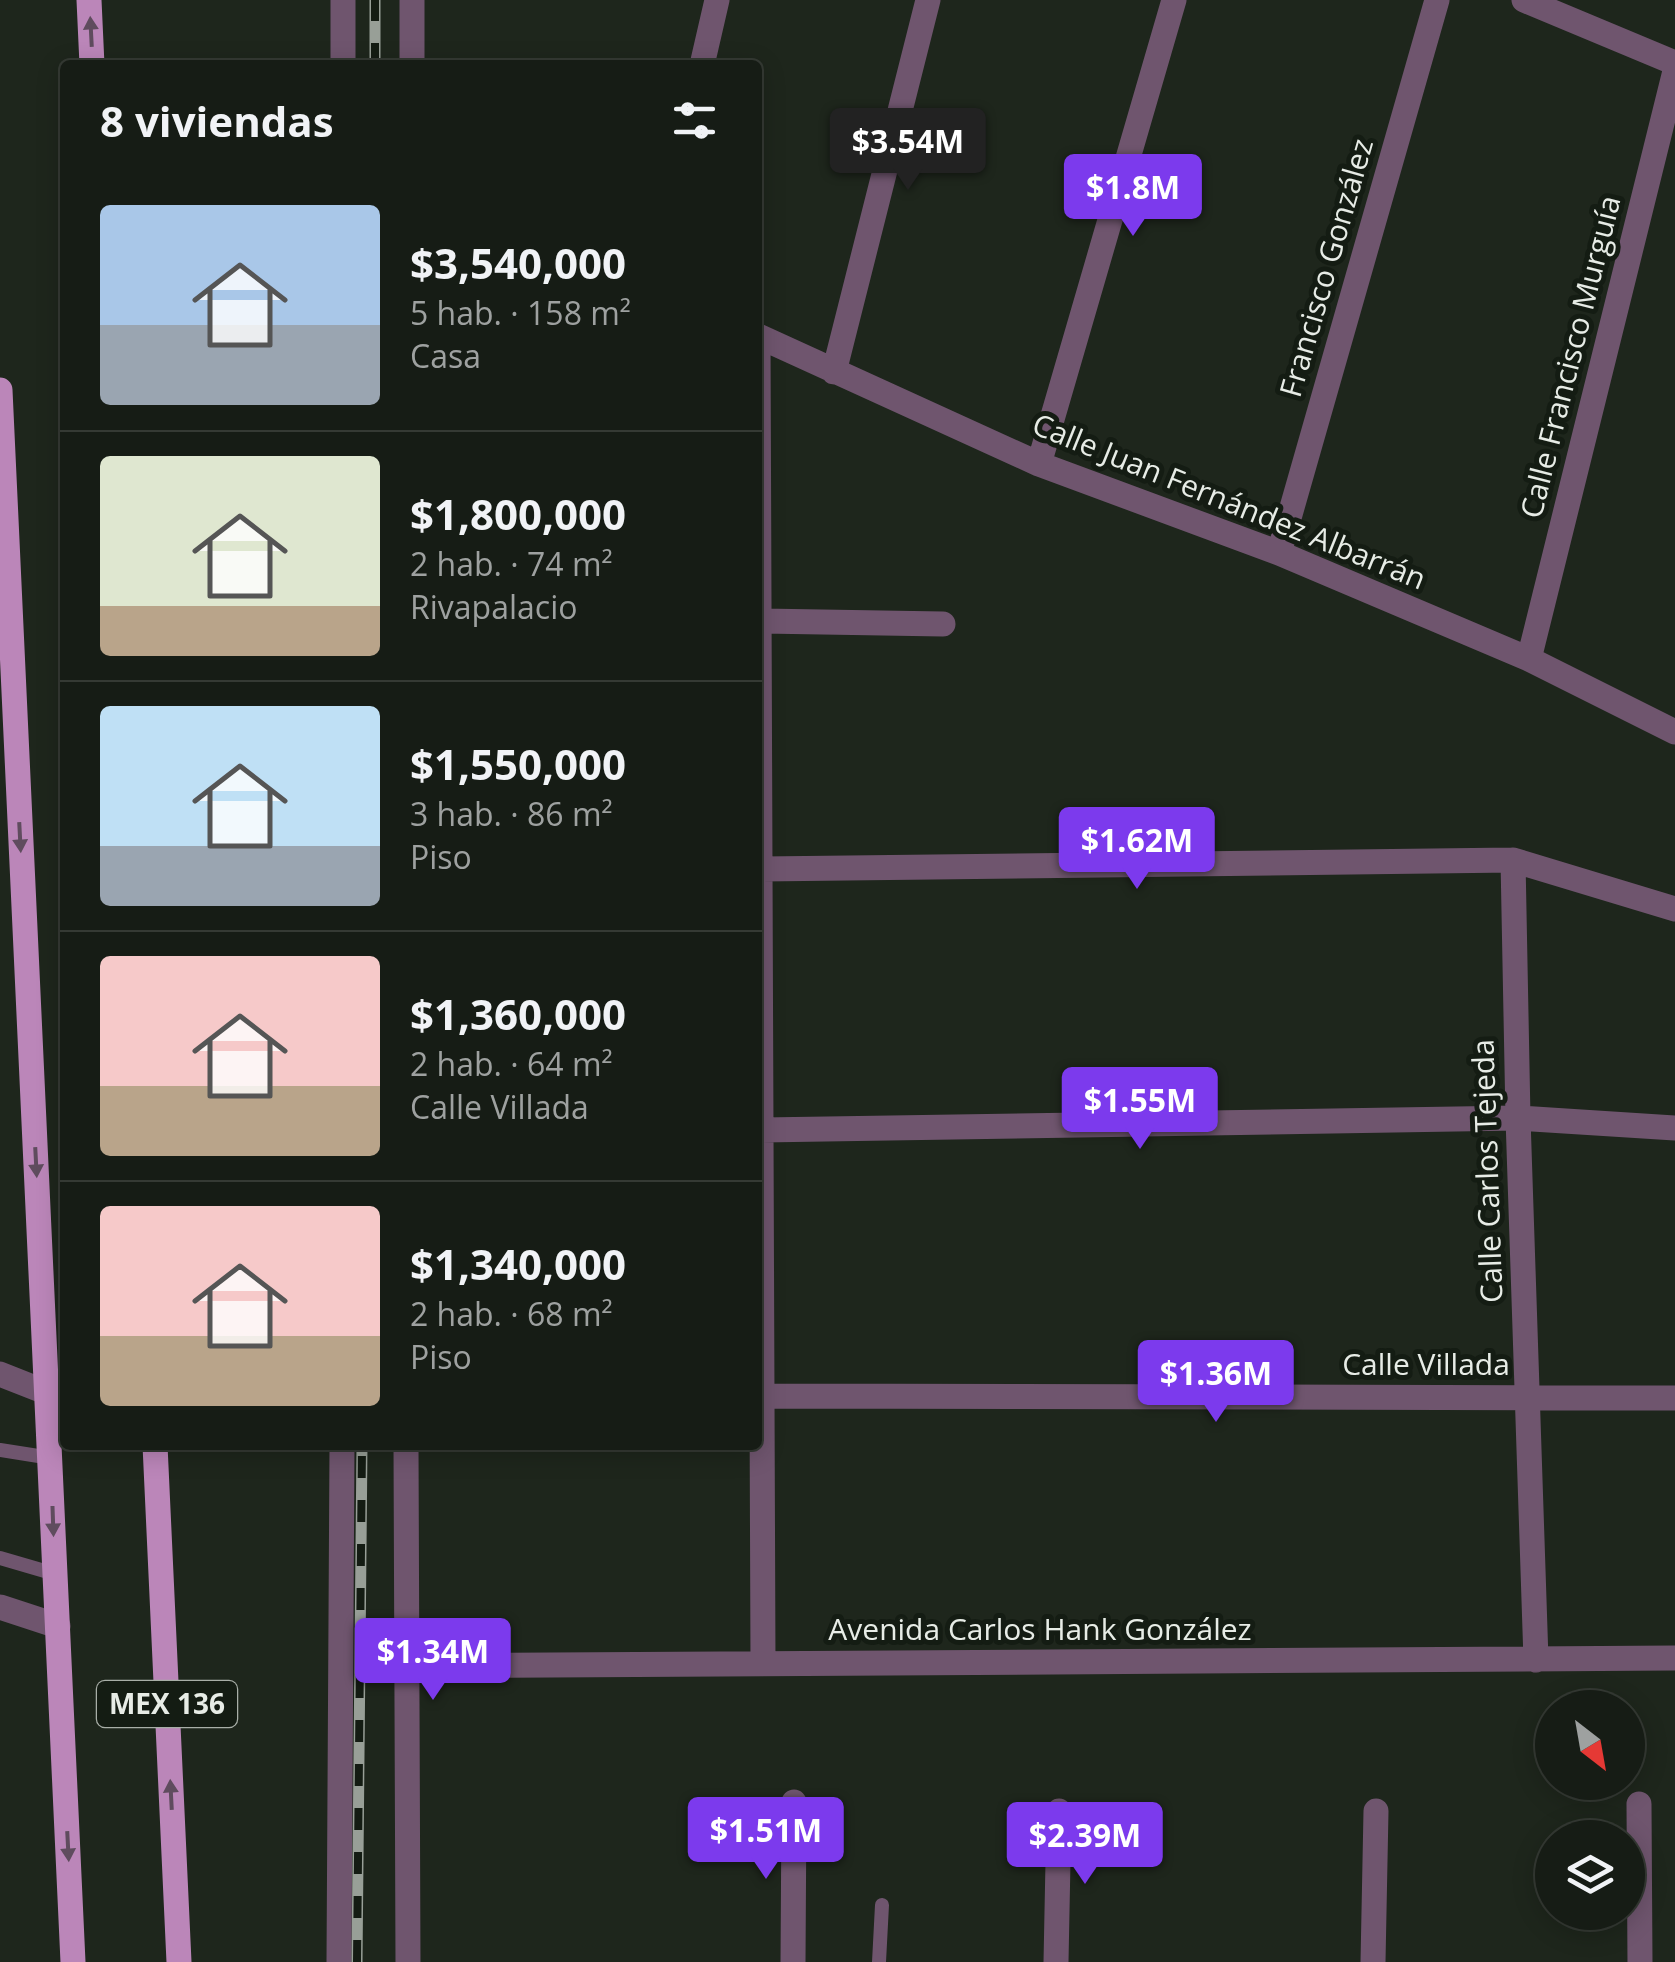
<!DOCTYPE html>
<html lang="es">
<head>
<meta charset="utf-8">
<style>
  :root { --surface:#161c15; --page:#1f251e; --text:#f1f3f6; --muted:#9ea1a0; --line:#353a34; --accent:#7c3aed }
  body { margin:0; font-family:"Open Sans",sans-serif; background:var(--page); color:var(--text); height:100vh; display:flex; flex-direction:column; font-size:38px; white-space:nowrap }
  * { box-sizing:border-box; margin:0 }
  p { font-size:32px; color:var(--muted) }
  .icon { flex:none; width:55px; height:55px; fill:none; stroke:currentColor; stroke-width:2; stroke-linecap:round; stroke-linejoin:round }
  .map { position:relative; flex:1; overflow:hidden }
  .panel { position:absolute; left:60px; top:60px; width:702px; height:1390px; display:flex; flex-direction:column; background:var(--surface); border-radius:10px; box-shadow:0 5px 25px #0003,0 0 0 2px var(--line) }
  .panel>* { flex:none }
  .needle { width:65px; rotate:149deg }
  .tools { position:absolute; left:1535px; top:1690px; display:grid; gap:20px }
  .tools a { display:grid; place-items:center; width:110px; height:110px; border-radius:50%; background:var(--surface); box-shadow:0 5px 25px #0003,0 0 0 2px var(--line); font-size:50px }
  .price { position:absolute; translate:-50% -85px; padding:0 22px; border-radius:10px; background:var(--accent); color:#fff; font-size:32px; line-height:65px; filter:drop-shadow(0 2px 5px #0008) }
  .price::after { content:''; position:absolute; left:50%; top:60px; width:30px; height:22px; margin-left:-15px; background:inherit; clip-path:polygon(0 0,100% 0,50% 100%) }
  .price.selected { background:#222; color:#fff }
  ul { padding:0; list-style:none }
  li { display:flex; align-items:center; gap:30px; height:250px; padding:0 40px }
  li+li { border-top:2px solid var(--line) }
  li span { display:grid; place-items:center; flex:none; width:280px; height:200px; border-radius:10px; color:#555 }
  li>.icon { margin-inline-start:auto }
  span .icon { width:120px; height:120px; fill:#fffc; stroke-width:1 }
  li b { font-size:42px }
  h2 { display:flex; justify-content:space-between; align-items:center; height:120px; padding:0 40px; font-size:42px }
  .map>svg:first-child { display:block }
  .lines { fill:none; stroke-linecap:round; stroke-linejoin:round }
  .lane { stroke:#6f556e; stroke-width:14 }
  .street { stroke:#6f556e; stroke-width:25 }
  .primary { stroke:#bb86b9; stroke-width:25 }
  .rail-casing { stroke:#989f97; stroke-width:11 }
  .rail { stroke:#141c13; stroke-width:8; stroke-dasharray:22; stroke-linecap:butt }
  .oneway { fill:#5f4c5e }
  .labels { text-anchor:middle; stroke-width:10; stroke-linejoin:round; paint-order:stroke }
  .shield { fill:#141c13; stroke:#a8aea7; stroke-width:2.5 }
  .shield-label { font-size:28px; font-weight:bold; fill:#e7ece6 }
  .street-label { font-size:30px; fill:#e7ece6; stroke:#141c13 }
</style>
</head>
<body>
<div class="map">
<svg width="1675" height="1962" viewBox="0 0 1675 1962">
  <rect width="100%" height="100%" fill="#1e261c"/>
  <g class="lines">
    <path class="lane" d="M0,1450L51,1458
      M0,1558L55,1574
      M879,1962L882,1905"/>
    <path class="street" d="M1524,0L1675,63
      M343,65V0
      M412,65V0
      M702,65L717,0
      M758,336L1039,464L1279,553L1529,659L1675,732
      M758,337L763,1663
      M834,372L928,0
      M1039,464L1174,0
      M1279,553L1437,0
      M759,621L943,624
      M1529,659L1675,71
      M1513,860L1518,1118L1536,1660
      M760,869L1513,860L1675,909
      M761,1130L1518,1118L1675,1128
      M0,1374L48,1393
      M758,1396L1675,1398
      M406,1445L408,1962
      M0,1607L58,1626
      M405,1666L1675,1658
      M1639,1804L1640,1962
      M339,1962L342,1445
      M793,1962L794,1802
      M1056,1962L1059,1811
      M1373,1962L1376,1811"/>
    <path class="primary" d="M89,0L92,65
      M0,390L73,1962
      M155,1445L179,1962"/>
    <g class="rail-casing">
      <path id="rail" d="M375,65V0
        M357,1962L362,1445"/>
    </g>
    <use href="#rail" class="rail"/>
  </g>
  <defs><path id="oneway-solid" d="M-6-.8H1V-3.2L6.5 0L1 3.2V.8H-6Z" transform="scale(2.5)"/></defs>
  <g class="oneway">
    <use href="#oneway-solid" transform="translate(91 32) rotate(-93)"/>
    <use href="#oneway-solid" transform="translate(20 837) rotate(87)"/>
    <use href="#oneway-solid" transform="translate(36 1162) rotate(87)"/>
    <use href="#oneway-solid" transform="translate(53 1521) rotate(88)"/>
    <use href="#oneway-solid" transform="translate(171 1795) rotate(-93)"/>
    <use href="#oneway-solid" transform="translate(68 1846) rotate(87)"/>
  </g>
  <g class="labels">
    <rect class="shield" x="97" y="1681" width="140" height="46" rx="8"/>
    <g class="shield-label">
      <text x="167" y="1714">MEX 136</text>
    </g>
    <g class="street-label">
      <text transform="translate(1327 268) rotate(-74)" y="10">Francisco González</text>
      <text transform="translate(1571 357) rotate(-76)" y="10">Calle Francisco Murguía</text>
      <text transform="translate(1229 502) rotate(22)" y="10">Calle Juan Fernández Albarrán</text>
      <text transform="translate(1488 1171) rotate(-92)" y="10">Calle Carlos Tejeda</text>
      <text x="1426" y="1375">Calle Villada</text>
      <text x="1040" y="1640">Avenida Carlos Hank González</text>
    </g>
  </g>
</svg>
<div class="tools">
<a><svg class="needle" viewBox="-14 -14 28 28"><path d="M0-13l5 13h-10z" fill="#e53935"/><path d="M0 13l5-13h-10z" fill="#9ea1a0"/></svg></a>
<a><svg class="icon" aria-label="layers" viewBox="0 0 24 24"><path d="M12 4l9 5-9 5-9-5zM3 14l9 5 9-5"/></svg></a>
</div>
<b class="price selected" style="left:908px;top:193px">$3.54M</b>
<b class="price" style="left:1133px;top:239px">$1.8M</b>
<b class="price" style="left:1137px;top:892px">$1.62M</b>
<b class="price" style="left:1140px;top:1152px">$1.55M</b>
<b class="price" style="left:1216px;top:1425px">$1.36M</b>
<b class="price" style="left:433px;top:1703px">$1.34M</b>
<b class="price" style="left:766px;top:1882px">$1.51M</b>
<b class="price" style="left:1085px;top:1887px">$2.39M</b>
<section class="panel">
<h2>8 viviendas<svg class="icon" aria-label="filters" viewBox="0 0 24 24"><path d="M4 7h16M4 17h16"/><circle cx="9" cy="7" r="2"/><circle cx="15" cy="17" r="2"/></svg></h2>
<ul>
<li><span style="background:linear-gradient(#a9c7e8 60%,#9aa5b1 0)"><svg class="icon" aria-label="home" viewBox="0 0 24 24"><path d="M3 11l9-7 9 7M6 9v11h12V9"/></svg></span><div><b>$3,540,000</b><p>5 hab. · 158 m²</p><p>Casa</p></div></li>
<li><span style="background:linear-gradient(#dfe7d0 75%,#b9a48a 0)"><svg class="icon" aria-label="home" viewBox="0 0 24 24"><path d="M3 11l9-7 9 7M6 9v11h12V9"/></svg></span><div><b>$1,800,000</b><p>2 hab. · 74 m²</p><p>Rivapalacio</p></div></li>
<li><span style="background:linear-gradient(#bfe0f5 70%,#9aa5b1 0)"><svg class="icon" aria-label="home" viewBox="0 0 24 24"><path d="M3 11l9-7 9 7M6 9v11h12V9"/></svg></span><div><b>$1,550,000</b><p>3 hab. · 86 m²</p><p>Piso</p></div></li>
<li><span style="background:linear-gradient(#f6c9c9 65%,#b9a48a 0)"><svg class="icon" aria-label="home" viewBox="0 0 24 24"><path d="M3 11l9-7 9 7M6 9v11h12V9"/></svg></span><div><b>$1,360,000</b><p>2 hab. · 64 m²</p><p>Calle Villada</p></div></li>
<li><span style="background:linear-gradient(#f6c9c9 65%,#b9a48a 0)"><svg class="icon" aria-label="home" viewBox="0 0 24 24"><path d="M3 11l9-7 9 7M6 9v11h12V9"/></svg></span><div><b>$1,340,000</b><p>2 hab. · 68 m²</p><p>Piso</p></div></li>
</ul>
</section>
</div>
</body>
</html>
